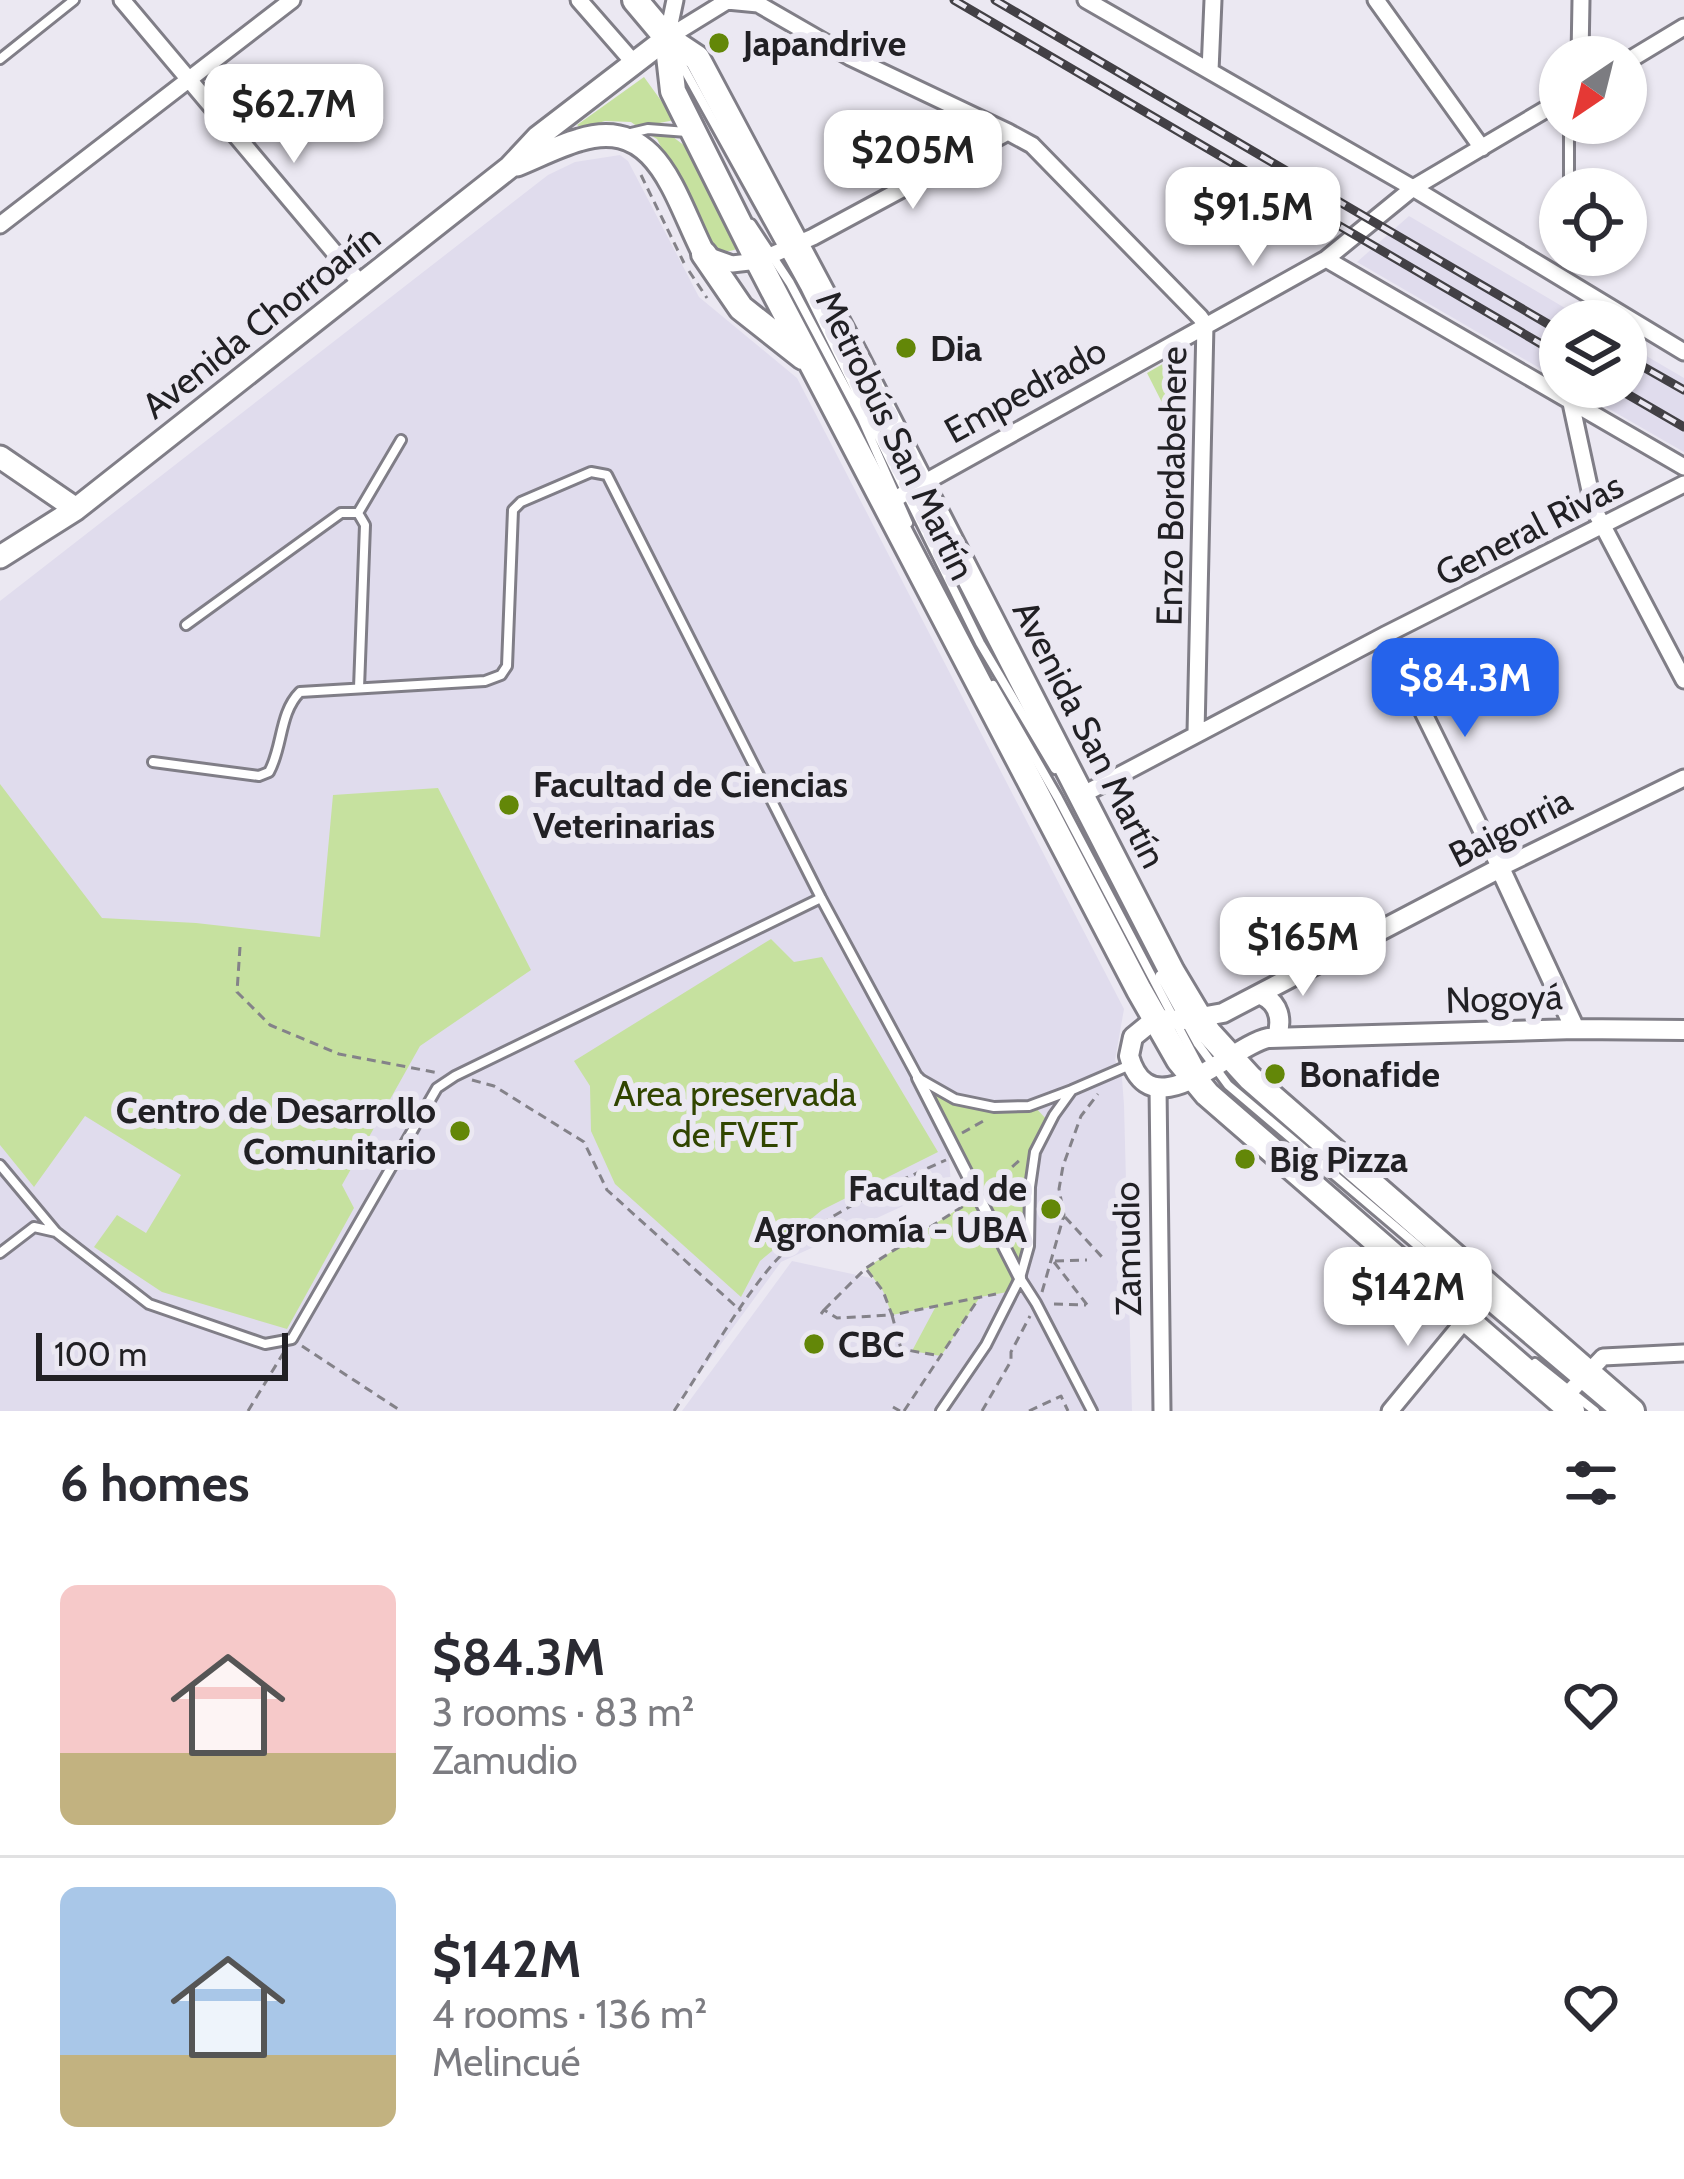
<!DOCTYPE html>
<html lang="en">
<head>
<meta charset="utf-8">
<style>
  :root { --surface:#fff; --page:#f7f7f7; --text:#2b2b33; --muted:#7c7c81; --line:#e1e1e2; --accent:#2563eb }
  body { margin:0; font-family:Cabin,sans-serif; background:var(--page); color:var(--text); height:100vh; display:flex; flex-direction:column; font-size:45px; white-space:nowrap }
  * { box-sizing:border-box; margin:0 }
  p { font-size:39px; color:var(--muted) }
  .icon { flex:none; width:66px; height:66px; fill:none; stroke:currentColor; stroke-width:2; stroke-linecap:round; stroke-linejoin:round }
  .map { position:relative; height:1411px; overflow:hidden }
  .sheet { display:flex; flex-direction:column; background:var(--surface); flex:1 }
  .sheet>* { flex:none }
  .needle { width:78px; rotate:215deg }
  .buttons { position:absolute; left:1539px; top:36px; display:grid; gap:24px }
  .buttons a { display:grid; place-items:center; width:108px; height:108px; border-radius:50%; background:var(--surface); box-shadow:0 3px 9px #0004; font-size:60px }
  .scale { position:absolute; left:36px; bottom:30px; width:252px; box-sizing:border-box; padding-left:12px; border:6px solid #212024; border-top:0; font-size:33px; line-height:42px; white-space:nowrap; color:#212024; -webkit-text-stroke:9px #ebe8f2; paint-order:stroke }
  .price { position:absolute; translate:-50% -102px; padding:0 27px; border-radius:24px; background:#fff; color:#222; font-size:39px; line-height:78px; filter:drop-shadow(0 3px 6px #0008) }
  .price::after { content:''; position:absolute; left:50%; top:72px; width:36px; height:27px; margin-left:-18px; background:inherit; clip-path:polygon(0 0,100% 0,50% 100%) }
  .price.current { background:var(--accent); color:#fff }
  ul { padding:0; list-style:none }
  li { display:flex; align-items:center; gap:36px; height:300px; padding:0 60px }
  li+li { border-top:3px solid var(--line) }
  li span { display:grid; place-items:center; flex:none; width:336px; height:240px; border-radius:18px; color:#555 }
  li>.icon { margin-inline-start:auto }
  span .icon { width:144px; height:144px; fill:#fffc; stroke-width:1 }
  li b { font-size:51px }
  h2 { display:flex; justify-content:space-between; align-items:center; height:144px; padding:0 60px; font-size:51px }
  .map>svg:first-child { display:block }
  .built { fill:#e0dced }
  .green { fill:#c6e19f }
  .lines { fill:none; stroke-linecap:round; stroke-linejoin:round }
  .service-casing { stroke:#807e87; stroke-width:14 }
  .pedestrian-casing { stroke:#807e87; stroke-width:16 }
  .minor-casing { stroke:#807e87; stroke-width:21 }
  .tertiary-casing { stroke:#807e87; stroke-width:24 }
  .secondary-casing { stroke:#807e87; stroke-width:27 }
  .primary-casing { stroke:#807e87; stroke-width:30 }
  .path { stroke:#848289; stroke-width:3; stroke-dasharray:9 6; stroke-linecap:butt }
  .service { stroke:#fff; stroke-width:8 }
  .pedestrian { stroke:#fff; stroke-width:10 }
  .minor { stroke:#fff; stroke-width:15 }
  .tertiary { stroke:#fff; stroke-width:18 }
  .secondary { stroke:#fff; stroke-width:21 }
  .primary { stroke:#fff; stroke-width:24 }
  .rail-casing { stroke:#424045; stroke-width:9 }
  .rail { stroke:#ebe8f2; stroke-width:4.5; stroke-dasharray:14; stroke-linecap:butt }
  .poi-dot { fill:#638708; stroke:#ebe8f2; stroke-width:4.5 }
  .labels { text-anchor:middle; stroke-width:12; stroke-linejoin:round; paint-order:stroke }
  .poi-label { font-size:36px; font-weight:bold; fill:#212024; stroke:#ebe8f2; text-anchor:start }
  .street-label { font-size:36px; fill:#212024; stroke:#ebe8f2 }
  .park-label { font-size:36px; fill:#314500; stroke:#ebe8f2 }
</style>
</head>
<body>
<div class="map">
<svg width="1684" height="1411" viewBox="0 0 1684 1411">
  <rect width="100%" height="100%" fill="#ebe8f2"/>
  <path class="built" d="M620,155L628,161L699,297L797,378L1124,1009L1115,1060L1122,1078L1124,1105L1132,1411H682L792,1261L968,1299L981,1157L947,1131L951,1184L781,1262L672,1411H0V601L548,175L575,162Z
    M1409,216L1587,321H1560V380L1357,262Z
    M1626,344L1684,378V452L1571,387H1626Z"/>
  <path class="green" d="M644,77L675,120L638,127L631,122L605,121L581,128L577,125Z
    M651,132L669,134L685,146L740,247C728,255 717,250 708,240L657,139L648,134Z
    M1188,357L1186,437L1181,440L1147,373L1173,358Z
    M0,784L102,918L196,923L320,937L333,795L438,788L531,970L420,1046L342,1185L354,1208L287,1329L162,1292L94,1247L117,1215L146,1233L181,1175L85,1116L34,1187L0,1145Z
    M771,939L794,962L822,957L938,1152L822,1210L760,1261L741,1297L615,1184L591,1131L590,1086L574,1061Z
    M918,1078L976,1105L1034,1106L1048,1121L1035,1153L1029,1246L1013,1291L980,1297L941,1356L912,1351L936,1306L892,1315L883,1291L866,1268L980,1195Z"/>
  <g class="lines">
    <g class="service-casing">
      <path id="service" d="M677,56L805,287L980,643L1055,769
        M0,59L74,0
        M631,133L648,129L687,132
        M1569,187V123
        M751,224L790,283L862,419L908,523
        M358,513L401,440
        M186,625L341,513H358L365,525L359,688
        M993,685L1058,798L1200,1068
        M153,762L259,776L269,772C283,747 279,713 300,692L485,681L501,675L507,666L513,510L521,502L591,472L607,475L821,898L918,1078L955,1099L994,1107L1029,1106L1072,1090
        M1160,975L1198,1044L1228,1085L1613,1411
        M0,1165L56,1232
        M0,1253L34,1227L56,1232L149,1304L265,1344L292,1339L437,1088L455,1076L821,898
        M1020,1278L1036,1303L1092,1411
        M1535,1363L1595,1411
        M941,1411L986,1345L1020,1278L1029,1246L1030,1187L1035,1152L1054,1115L1072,1090L1130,1065"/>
    </g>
    <g class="pedestrian-casing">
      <path id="pedestrian" d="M918,1078L1020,1278"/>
    </g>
    <g class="minor-casing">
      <path id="minor" d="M122,0L361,284
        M579,0L634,63
        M1086,0L1413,188L1684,352
        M1376,0L1482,148
        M667,38L727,1L758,4L850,57L1008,132L1032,145L1200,317L1205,324L1196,733
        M667,38L675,0
        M1580,57L1581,0
        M1626,62L1684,27
        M1210,71L1213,0
        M0,225L292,0
        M707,255L732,264L758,261L813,237L1008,132
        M1326,259L1684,467
        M1571,403L1594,509L1684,680
        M884,505L1326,259L1413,188L1560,101
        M1385,635L1500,868L1684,778
        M1082,795L1385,635L1684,484
        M1158,1087L1162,1411
        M1561,1401L1603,1357L1684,1353
        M1390,1411L1465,1320"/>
    </g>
    <g class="tertiary-casing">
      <path id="tertiary" d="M1261,995C1280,1003 1282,1020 1277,1037
        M1575,1029L1500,868L1223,1013L1184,1020L1155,1019L1133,1037L1129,1056C1151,1133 1230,1046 1268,1038L1575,1029L1684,1030"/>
    </g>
    <g class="secondary-casing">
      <path id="secondary" d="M517,165C537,157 558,146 579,140C658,115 675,198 704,254
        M0,457L76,509
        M0,557L76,509L510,167L538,137L667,38"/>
    </g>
    <g class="primary-casing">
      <path id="primary" d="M635,0L667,38L697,58L854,353L1172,972L1208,1032L1250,1078L1632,1411
        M667,38L673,91L758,261L1139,990L1179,1060L1207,1094L1572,1411
        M704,254L741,308L803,357"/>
    </g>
    <path class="path" d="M641,175L684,263
      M689,271L707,298
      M240,947L237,992L270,1025L339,1054L439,1073
      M472,1080L494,1086L584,1142L607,1190L741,1311
      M962,1133L985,1120
      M990,1187L1023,1157
      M1065,1217L1102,1257
      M1055,1261L1087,1260
      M1054,1262L1088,1306
      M867,1270L883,1291L892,1315L996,1294
      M1042,1292L1064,1215L1059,1189L1063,1166L1081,1116L1098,1094
      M1054,1304L1086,1305
      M824,1310L866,1268L968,1203
      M821,1314L824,1310L837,1318L892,1315L901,1349L941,1356
      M302,1346L401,1411
      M893,1407L900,1411
      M248,1411L284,1352
      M674,1411C706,1363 735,1309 772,1265C811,1220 892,1184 946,1160
      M904,1411L979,1298
      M982,1411L1011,1361V1352L1030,1316
      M1029,1411L1061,1396L1068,1411"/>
    <use href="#service" class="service"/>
    <use href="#pedestrian" class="pedestrian"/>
    <use href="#minor" class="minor"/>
    <use href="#tertiary" class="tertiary"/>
    <use href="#secondary" class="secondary"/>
    <use href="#primary" class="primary"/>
    <g class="rail-casing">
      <path id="rail" d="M954,0L1560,355
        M995,0L1560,331
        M1626,357L1684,390
        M1615,387L1684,427"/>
    </g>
    <use href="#rail" class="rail"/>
  </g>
  <g class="poi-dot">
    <circle cx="719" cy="43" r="12"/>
    <circle cx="906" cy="348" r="12"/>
    <circle cx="509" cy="805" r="12"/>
    <circle cx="1275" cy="1074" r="12"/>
    <circle cx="460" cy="1131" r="12"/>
    <circle cx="1245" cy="1159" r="12"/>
    <circle cx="1051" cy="1209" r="12"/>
    <circle cx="814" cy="1344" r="12"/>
  </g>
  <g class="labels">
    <g class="poi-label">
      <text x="743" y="56">Japandrive</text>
      <text x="930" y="361">Dia</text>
      <text x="533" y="797">Facultad de Ciencias<tspan x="533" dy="41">Veterinarias</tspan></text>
      <text x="1299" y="1087">Bonafide</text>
      <text x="436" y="1123" text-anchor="end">Centro de Desarrollo<tspan x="436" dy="41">Comunitario</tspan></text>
      <text x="1269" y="1172">Big Pizza</text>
      <text x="1027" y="1201" text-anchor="end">Facultad de<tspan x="1027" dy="41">Agronomía - UBA</tspan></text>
      <text x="838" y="1357">CBC</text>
    </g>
    <g class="street-label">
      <text transform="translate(261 321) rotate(-38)" y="13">Avenida Chorroarín</text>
      <text transform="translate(1025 390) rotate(-29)" y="13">Empedrado</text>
      <text transform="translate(896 435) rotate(64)" y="13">Metrobús San Martín</text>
      <text transform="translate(1171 486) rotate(-89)" y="13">Enzo Bordabehere</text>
      <text transform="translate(1529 529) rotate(-27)" y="13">General Rivas</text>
      <text transform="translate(1090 734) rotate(63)" y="13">Avenida San Martín</text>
      <text transform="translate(1510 827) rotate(-27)" y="13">Baigorria</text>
      <text transform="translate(1504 998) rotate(-2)" y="13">Nogoyá</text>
      <text transform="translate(1127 1249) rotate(-91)" y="13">Zamudio</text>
    </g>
    <g class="park-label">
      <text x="735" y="1106">Area preservada<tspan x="735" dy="41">de FVET</tspan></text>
    </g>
  </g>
</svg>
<div class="buttons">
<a><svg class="needle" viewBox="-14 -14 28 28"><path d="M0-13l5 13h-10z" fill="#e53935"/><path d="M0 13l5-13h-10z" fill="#7c7c81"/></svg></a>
<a><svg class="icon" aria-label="locate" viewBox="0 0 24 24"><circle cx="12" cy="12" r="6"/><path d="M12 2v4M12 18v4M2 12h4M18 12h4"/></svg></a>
<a><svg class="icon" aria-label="layers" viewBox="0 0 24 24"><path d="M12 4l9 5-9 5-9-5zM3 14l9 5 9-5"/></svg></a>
</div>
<div class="scale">100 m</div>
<b class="price" style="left:294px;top:166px">$62.7M</b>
<b class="price" style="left:913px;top:212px">$205M</b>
<b class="price" style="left:1253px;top:269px">$91.5M</b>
<b class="price current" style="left:1465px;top:740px">$84.3M</b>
<b class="price" style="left:1303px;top:999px">$165M</b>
<b class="price" style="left:1408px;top:1349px">$142M</b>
</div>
<section class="sheet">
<h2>6 homes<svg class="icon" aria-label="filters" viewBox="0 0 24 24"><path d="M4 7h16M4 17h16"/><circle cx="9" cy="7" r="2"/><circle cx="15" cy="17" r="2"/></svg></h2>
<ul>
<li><span style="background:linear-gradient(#f6c9c9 70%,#c2b280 0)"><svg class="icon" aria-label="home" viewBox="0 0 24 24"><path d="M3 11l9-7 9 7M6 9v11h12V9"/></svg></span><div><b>$84.3M</b><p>3 rooms · 83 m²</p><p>Zamudio</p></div><svg class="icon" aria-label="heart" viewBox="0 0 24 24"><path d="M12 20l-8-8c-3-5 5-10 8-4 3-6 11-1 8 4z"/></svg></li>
<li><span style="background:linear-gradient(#a9c7e8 70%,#c2b280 0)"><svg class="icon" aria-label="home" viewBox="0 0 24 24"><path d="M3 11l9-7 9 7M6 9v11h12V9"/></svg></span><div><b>$142M</b><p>4 rooms · 136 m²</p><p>Melincué</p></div><svg class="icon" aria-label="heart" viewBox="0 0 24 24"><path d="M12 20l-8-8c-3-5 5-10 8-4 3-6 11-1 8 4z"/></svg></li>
</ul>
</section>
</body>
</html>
